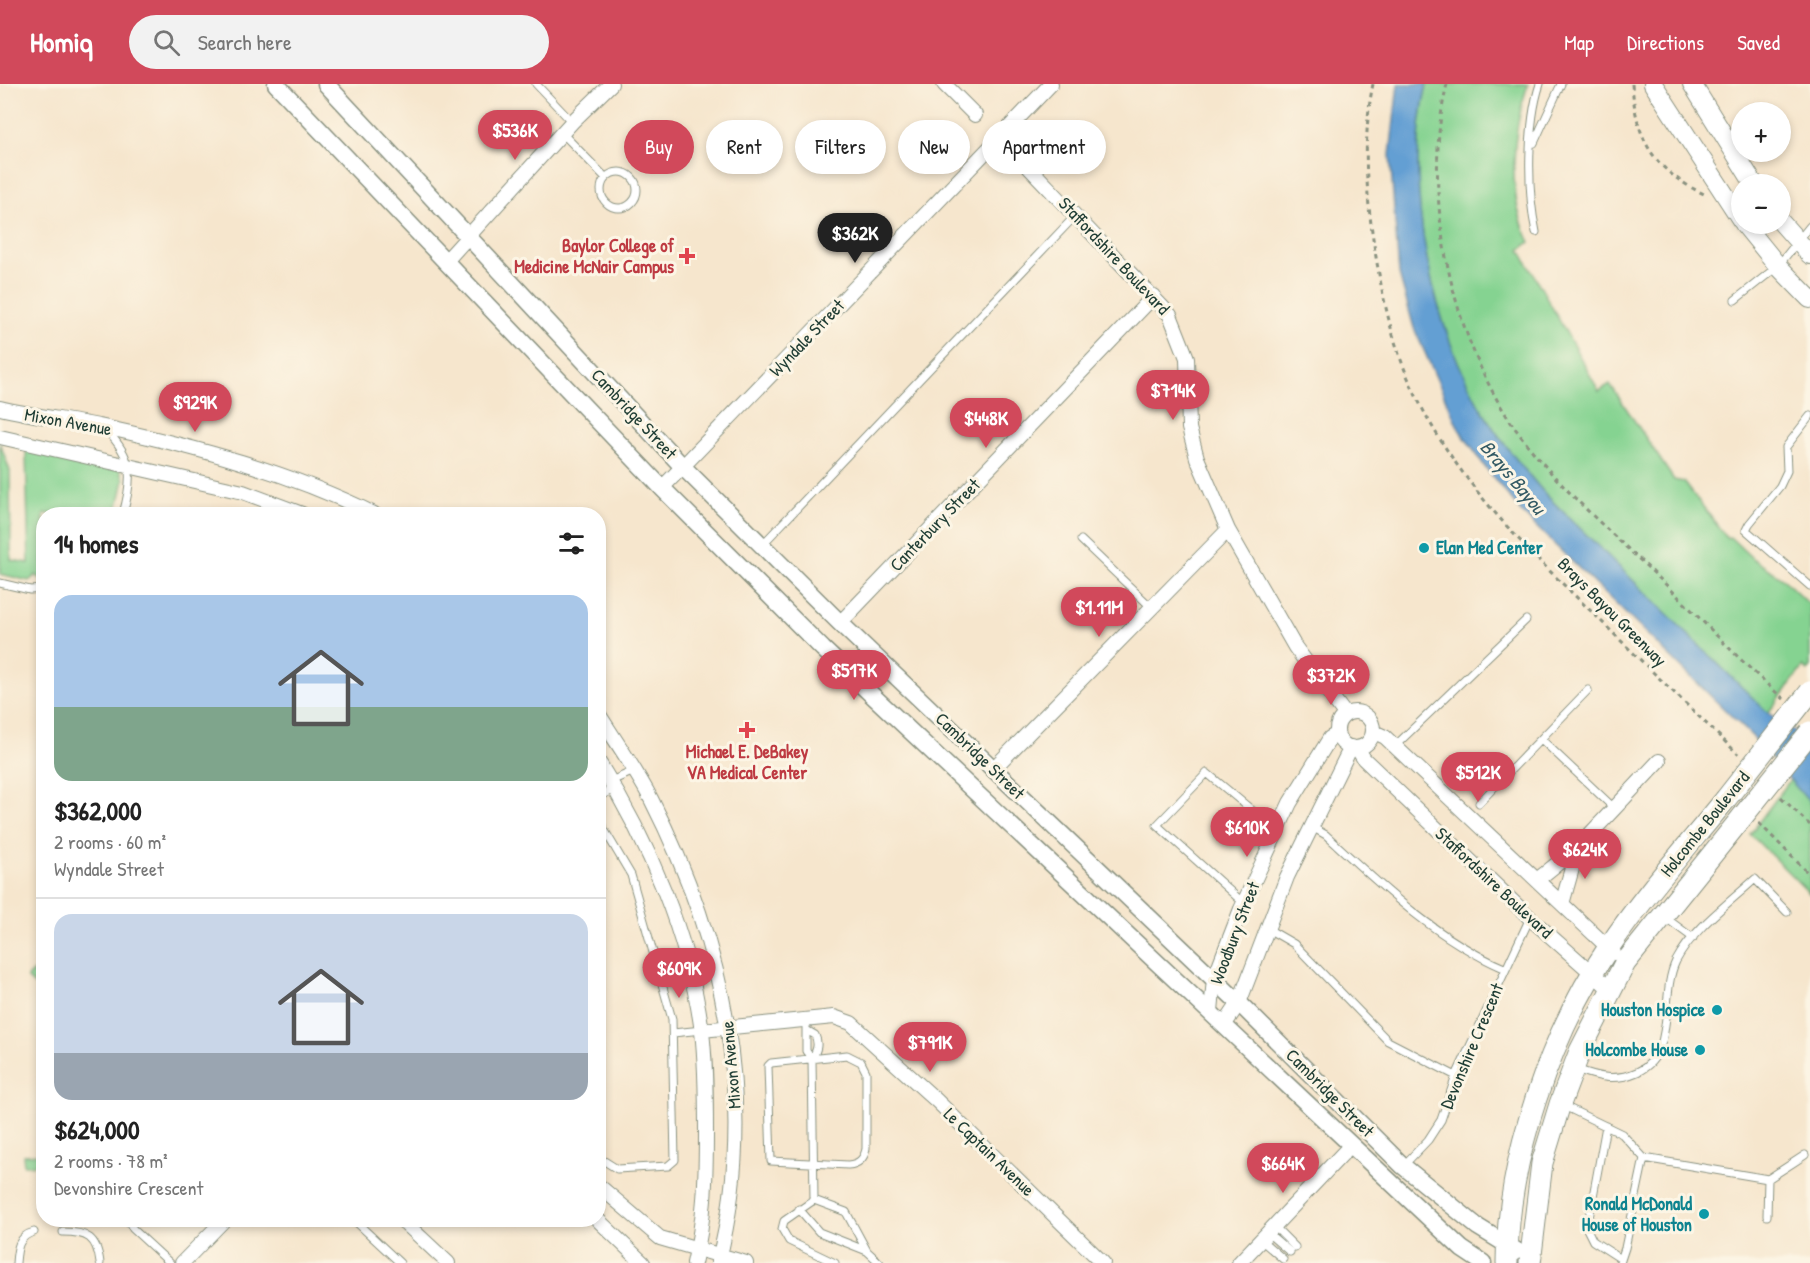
<!DOCTYPE html>
<html lang="en">
<head>
<meta charset="utf-8">
<style>
  :root { --surface:#fff; --page:#f2f2f2; --text:#222; --muted:#767676; --line:#e0e0e0; --accent:#d1495b }
  body { margin:0; font-family:"Patrick Hand",sans-serif; background:var(--page); color:var(--text); height:100vh; display:flex; flex-direction:column; font-size:22px; white-space:nowrap }
  * { box-sizing:border-box; margin:0 }
  p { font-size:20px; color:var(--muted) }
  .icon { flex:none; width:33px; height:33px; fill:none; stroke:currentColor; stroke-width:2; stroke-linecap:round; stroke-linejoin:round }
  .map { position:relative; flex:1; overflow:hidden }
  .sheet { position:absolute; left:36px; top:423px; width:570px; height:720px; display:flex; flex-direction:column; background:var(--surface); border-radius:24px; box-shadow:0 3px 9px #0003 }
  .sheet>* { flex:none }
  .banner { position:absolute; left:624px; top:36px; width:570px; height:54px; display:flex; gap:12px }
  .buttons { position:absolute; left:1731px; top:18px; display:grid; gap:12px }
  .buttons a { display:grid; place-items:center; width:60px; height:60px; border-radius:50%; background:var(--surface); box-shadow:0 3px 9px #0003; font-size:30px }
  .price { position:absolute; translate:-50% -51px; padding:0 14px; border-radius:21px; background:var(--accent); color:#fff; font-size:20px; line-height:39px; filter:drop-shadow(0 2px 3px #0008) }
  .price::after { content:''; position:absolute; left:50%; top:36px; width:18px; height:14px; margin-left:-9px; background:inherit; clip-path:polygon(0 0,100% 0,50% 100%) }
  .price.on { background:#222; color:#fff }
  ul { padding:0; list-style:none }
  li { display:grid; align-content:center; gap:12px; height:318px; padding:0 18px }
  li+li { border-top:2px solid var(--line) }
  li span { display:grid; place-items:center; height:186px; border-radius:18px; color:#555 }
  li>.icon { margin-inline-start:auto }
  span .icon { width:108px; height:108px; fill:#fffc; stroke-width:1 }
  li b { font-size:26px }
  h2 { display:flex; justify-content:space-between; align-items:center; height:72px; padding:0 18px; font-size:26px }
  .tag { padding:0 21px; border-radius:27px; background:var(--surface); box-shadow:0 3px 9px #0003; font-size:21px; line-height:54px }
  .tag.on { background:var(--accent); color:#fff }
  header { display:flex; align-items:center; gap:36px; box-sizing:border-box; height:84px; padding:0 30px; background:var(--accent); color:#fff }
  header strong { font-size:28px }
  nav { display:flex; gap:33px; margin-inline-start:auto; font-size:21px }
  .search { width:420px; height:54px; background:var(--page); display:flex; align-items:center; gap:15px; box-sizing:border-box; padding:0 21px; border-radius:33px; color:var(--muted); font-size:22px }
  .map>svg:first-child { display:block }
  .green { fill:#85d391; stroke:#528862; stroke-width:1.5 }
  .water { fill:#639fd3; stroke:#416e84; stroke-width:1.5 }
  .lines { fill:none; stroke-linecap:round; stroke-linejoin:round }
  .service-casing { stroke:#8a9280; stroke-width:9 }
  .minor-casing { stroke:#8a9280; stroke-width:16 }
  .tertiary-casing { stroke:#8a9280; stroke-width:19 }
  .secondary-casing { stroke:#8a9280; stroke-width:20 }
  .primary-casing { stroke:#8a9280; stroke-width:23 }
  .path { stroke:#8a9280; stroke-width:3; stroke-dasharray:4.5 4.5; stroke-linecap:butt }
  .service { stroke:#fff; stroke-width:7 }
  .minor { stroke:#fff; stroke-width:14 }
  .tertiary { stroke:#fff; stroke-width:16 }
  .secondary { stroke:#fff; stroke-width:18 }
  .primary { stroke:#fff; stroke-width:21 }
  .primary-bridge-casing { stroke:#8a9280; stroke-width:23; stroke-linecap:butt }
  .primary-bridge { stroke:#fff; stroke-width:21 }
  .health-dot { fill:#e0444e; stroke:#fcf5e5; stroke-width:2 }
  .culture-dot { fill:#0f9aa8; stroke:#fcf5e5; stroke-width:2 }
  .labels { text-anchor:middle; stroke-width:6; stroke-linejoin:round; paint-order:stroke }
  .health-label { font-size:18px; font-weight:bold; fill:#be3a42; stroke:#fcf5e5; text-anchor:end }
  .street-label { font-size:18px; fill:#1f3d34; stroke:#fcf5e5 }
  .culture-label { font-size:18px; font-weight:bold; fill:#0d838f; stroke:#fcf5e5; text-anchor:end }
  .water-label { font-size:20px; font-style:italic; fill:#335a64; stroke:#fcf5e5 }
</style>
</head>
<body>
<header>
<strong>Homiq</strong>
<div class="search"><svg class="icon" aria-label="search" viewBox="0 0 24 24"><circle cx="10" cy="10" r="6"/><path d="M15 15l6 6"/></svg>Search here</div>
<nav><a>Map</a><a>Directions</a><a>Saved</a></nav>
</header>
<div class="map">
<svg width="1810" height="1179" viewBox="0 0 1810 1179">
  <rect width="100%" height="100%" fill="#fcf5e5"/>
  <filter id="ink" filterUnits="userSpaceOnUse"><feTurbulence type="fractalNoise" baseFrequency=".0167" numOctaves="2"/><feDisplacementMap in="SourceGraphic" scale="12" xChannelSelector="R" yChannelSelector="G"/><feConvolveMatrix kernelMatrix="1 2 1 2 8 2 1 2 1" color-interpolation-filters="sRGB"/></filter>
  <filter id="wash" filterUnits="userSpaceOnUse"><feTurbulence type="fractalNoise" baseFrequency=".008" numOctaves="4" result="noise"/><feDisplacementMap in="SourceGraphic" scale="24" xChannelSelector="R" yChannelSelector="G"/><feGaussianBlur stdDeviation="1.35" result="paint"/><feColorMatrix in="noise" values="0 0 0 0 0 0 0 0 0 0 0 0 0 0 0 0 0 1.4 0 .05"/><feComposite in="paint" operator="in"/></filter>
  <g filter="url(#wash)">
    <rect width="100%" height="100%" fill="#f6e6cd"/>
    <path class="green" d="M1427,0H1528C1512,47 1506,113 1530,158L1520,166L1599,307L1610,300L1674,396L1684,398L1727,454L1730,453L1752,474L1782,494L1810,521V583L1807,587L1803,583L1768,629L1547,412C1526,388 1505,363 1488,336C1431,246 1402,104 1427,0Z
      M0,359L10,387L11,476L29,479L26,369L30,366L119,383L124,396L116,430H44L43,497L36,491L29,497L0,490Z
      M1810,669V810L1750,750Z
      M43,879V909L27,894Z
      M43,1070V1080L24,1081L23,1071Z"/>
    <path class="water" d="M1398,0H1427C1402,104 1431,246 1488,336C1505,363 1526,388 1547,412L1768,629L1810,658V719L1755,655L1522,429L1485,383L1459,345L1414,244L1399,190L1390,71Z"/>
  </g>
  <g filter="url(#ink)">
    <g class="lines">
      <g class="service-casing">
        <path id="service" d="M536,0L572,38
          M562,49L606,94
          M1534,59L1561,0
          M601 106a18 18 0 1 1 36 0a18 18 0 1 1-36 0Z
          M1536,148C1527,107 1527,39 1540,0
          M1735,216L1778,182L1810,142
          M1810,332L1786,363L1787,387L1780,402L1749,440L1746,446L1810,502
          M106,346C134,374 133,394 123,430
          M1081,456L1151,523
          M762,461L1076,131
          M0,499L30,506L44,505
          M1541,655L1614,724
          M1395,662L1526,536
          M598,697H611L634,687
          M598,713L608,708L610,699
          M1479,719L1588,606
          M598,735L631,791L672,935L675,1076L668,1082L617,1085L598,1073
          M1312,743L1326,751C1381,802 1435,854 1504,884
          M1245,816L1238,814L1157,741L1207,689L1277,747
          M1666,834L1693,854
          M1268,845L1294,860L1388,957L1456,992
          M806,936V967L812,975C817,966 819,960 815,951L808,947
          M673,949L702,946
          M847,971L861,978L866,988V1065C864,1075 859,1080 848,1081L771,1077L768,982L771,979Z
          M812,975L814,1116
          M1576,985C1598,993 1614,998 1637,988C1678,970 1659,912 1676,877C1693,845 1728,820 1755,795L1787,828
          M1562,1021L1622,1050L1644,1074L1625,1164L1620,1179
          M1606,1042L1587,1145L1593,1157L1621,1175
          M1644,1074L1768,1095L1805,1071
          M1404,1081L1428,1056L1441,1036L1456,992L1530,834
          M799,1125L819,1148L867,1167
          M1767,1132L1768,1095
          M128,1136L133,1145L170,1179
          M354,1136L400,1179
          M1274,1142L1295,1163
          M63,1148C87,1148 97,1153 100,1179
          M1268,1149L1290,1168
          M1261,1156L1283,1175
          M16,1179C17,1165 18,1152 34,1148
          M835,1179L789,1157L782,1145L784,1137L814,1116L846,1128L867,1167L880,1179"/>
      </g>
      <g class="minor-casing">
        <path id="minor" d="M944,0L975,31
          M999,52L1170,231L1187,274L1189,344L1197,374L1228,446L1295,563L1345,630
          M445,178L572,38L611,0
          M0,324C34,332 69,336 104,343C196,363 289,388 374,430
          M0,353L243,408L302,430
          M662,404L1051,0
          M840,539L1154,212
          M1337 646a18 18 0 1 1 36 0a18 18 0 1 1-36 0Z
          M598,629C616,658 636,686 651,715C724,858 759,1022 718,1179
          M1374,648L1385,653L1614,869
          M1357,664L1364,675L1530,834L1610,905
          M598,677C649,758 689,852 702,948C706,981 706,1014 706,1048C706,1093 705,1135 694,1179
          M994,684L1228,446
          M1537,796L1578,763L1659,677
          M1562,820L1578,763
          M1211,927L1214,895L1241,825L1290,719L1330,654L1337,650
          M1225,940L1239,919L1287,793L1351,663
          M702,946L834,933L851,939L937,1017L1103,1179
          M598,1101L660,1154L746,1179
          M402,1136L448,1179
          M598,1136L643,1179
          M182,1179L224,1136
          M1239,1179L1350,1062"/>
      </g>
      <g class="tertiary-casing">
        <path id="tertiary" d="M276,0L662,404L823,565L1462,1165L1483,1179
          M326,0L683,383L840,539L1239,919L1403,1082L1478,1143L1517,1167"/>
      </g>
      <g class="secondary-casing">
        <path id="secondary" d="M1653,0L1742,137
          M1692,0L1754,100
          M1780,137L1810,171
          M1744,140L1778,182L1810,215"/>
      </g>
      <g class="primary-casing">
        <path id="primary" d="M1507,1179C1507,1074 1551,949 1609,863C1644,811 1686,764 1725,716
          M1530,1179L1542,1079L1560,1020L1580,967L1625,879L1743,732"/>
      </g>
      <path class="path" d="M1373,0C1362,54 1366,113 1375,167C1382,210 1391,253 1408,294C1448,389 1522,461 1595,531C1642,578 1690,624 1738,670
        M1447,0C1420,111 1452,260 1520,351C1560,405 1612,449 1660,495C1701,534 1740,578 1784,615
        M1632,0C1636,57 1654,87 1706,111
        M1781,713L1810,741
        M1759,739L1810,791"/>
      <use href="#service" class="service"/>
      <use href="#minor" class="minor"/>
      <use href="#tertiary" class="tertiary"/>
      <use href="#secondary" class="secondary"/>
      <use href="#primary" class="primary"/>
      <g class="primary-bridge-casing">
        <path id="primary-bridge" d="M1725,716L1810,608
          M1743,732L1810,648"/>
      </g>
      <use href="#primary-bridge" class="primary-bridge"/>
    </g>
  </g>
  <g class="health-dot">
    <path d="M684 163h6v6h6v6h-6v6h-6v-6h-6v-6h6z"/>
    <path d="M744 637h6v6h6v6h-6v6h-6v-6h-6v-6h6z"/>
  </g>
  <g class="culture-dot">
    <circle cx="1424" cy="464" r="6"/>
    <circle cx="1717" cy="926" r="6"/>
    <circle cx="1700" cy="966" r="6"/>
    <circle cx="1704" cy="1130" r="6"/>
  </g>
  <g class="labels">
    <g class="health-label">
      <text x="674" y="168">Baylor College of<tspan x="674" dy="21">Medicine McNair Campus</tspan></text>
      <text x="747" y="674" text-anchor="middle">Michael E. DeBakey<tspan x="747" dy="21">VA Medical Center</tspan></text>
    </g>
    <g class="street-label">
      <text transform="translate(1114 172) rotate(47)" y="6">Staffordshire Boulevard</text>
      <text transform="translate(807 254) rotate(-46)" y="6">Wyndale Street</text>
      <text transform="translate(634 330) rotate(47)" y="6">Cambridge Street</text>
      <text transform="translate(68 338) rotate(10)" y="6">Mixon Avenue</text>
      <text transform="translate(935 441) rotate(-46)" y="6">Canterbury Street</text>
      <text transform="translate(1612 528) rotate(45)" y="6">Brays Bayou Greenway</text>
      <text transform="translate(980 672) rotate(44)" y="6">Cambridge Street</text>
      <text transform="translate(1705 740) rotate(-51)" y="6">Holcombe Boulevard</text>
      <text transform="translate(1494 799) rotate(43)" y="6">Staffordshire Boulevard</text>
      <text transform="translate(1235 849) rotate(-69)" y="6">Woodbury Street</text>
      <text transform="translate(1472 962) rotate(-67)" y="6">Devonshire Crescent</text>
      <text transform="translate(731 981) rotate(-95)" y="6">Mixon Avenue</text>
      <text transform="translate(1330 1009) rotate(45)" y="6">Cambridge Street</text>
      <text transform="translate(989 1068) rotate(44)" y="6">Le Captain Avenue</text>
    </g>
    <g class="culture-label">
      <text x="1436" y="470" text-anchor="start">Elan Med Center</text>
      <text x="1705" y="932">Houston Hospice</text>
      <text x="1688" y="972">Holcombe House</text>
      <text x="1692" y="1126">Ronald McDonald<tspan x="1692" dy="21">House of Houston</tspan></text>
    </g>
    <g class="water-label">
      <text transform="translate(1513 393) rotate(50)" y="7">Brays Bayou</text>
    </g>
  </g>
</svg>
<div class="buttons">
<a>+</a>
<a>−</a>
</div>
<b class="price" style="left:515px;top:77px">$536K</b>
<b class="price on" style="left:855px;top:180px">$362K</b>
<b class="price" style="left:1173px;top:337px">$714K</b>
<b class="price" style="left:195px;top:349px">$929K</b>
<b class="price" style="left:986px;top:365px">$448K</b>
<b class="price" style="left:1099px;top:554px">$1.11M</b>
<b class="price" style="left:854px;top:617px">$517K</b>
<b class="price" style="left:1331px;top:622px">$372K</b>
<b class="price" style="left:1478px;top:719px">$512K</b>
<b class="price" style="left:1247px;top:774px">$610K</b>
<b class="price" style="left:1585px;top:796px">$624K</b>
<b class="price" style="left:679px;top:915px">$609K</b>
<b class="price" style="left:930px;top:989px">$791K</b>
<b class="price" style="left:1283px;top:1110px">$664K</b>
<div class="banner">
<a class="tag on">Buy</a>
<a class="tag">Rent</a>
<a class="tag">Filters</a>
<a class="tag">New</a>
<a class="tag">Apartment</a>
</div>
<section class="sheet">
<h2>14 homes<svg class="icon" aria-label="filters" viewBox="0 0 24 24"><path d="M4 7h16M4 17h16"/><circle cx="9" cy="7" r="2"/><circle cx="15" cy="17" r="2"/></svg></h2>
<ul>
<li><span style="background:linear-gradient(#a9c7e8 60%,#7fa58c 0)"><svg class="icon" aria-label="home" viewBox="0 0 24 24"><path d="M3 11l9-7 9 7M6 9v11h12V9"/></svg></span><div><b>$362,000</b><p>2 rooms · 60 m²</p><p>Wyndale Street</p></div></li>
<li><span style="background:linear-gradient(#c9d6e8 75%,#9aa5b1 0)"><svg class="icon" aria-label="home" viewBox="0 0 24 24"><path d="M3 11l9-7 9 7M6 9v11h12V9"/></svg></span><div><b>$624,000</b><p>2 rooms · 78 m²</p><p>Devonshire Crescent</p></div></li>
</ul>
</section>
</div>
</body>
</html>
